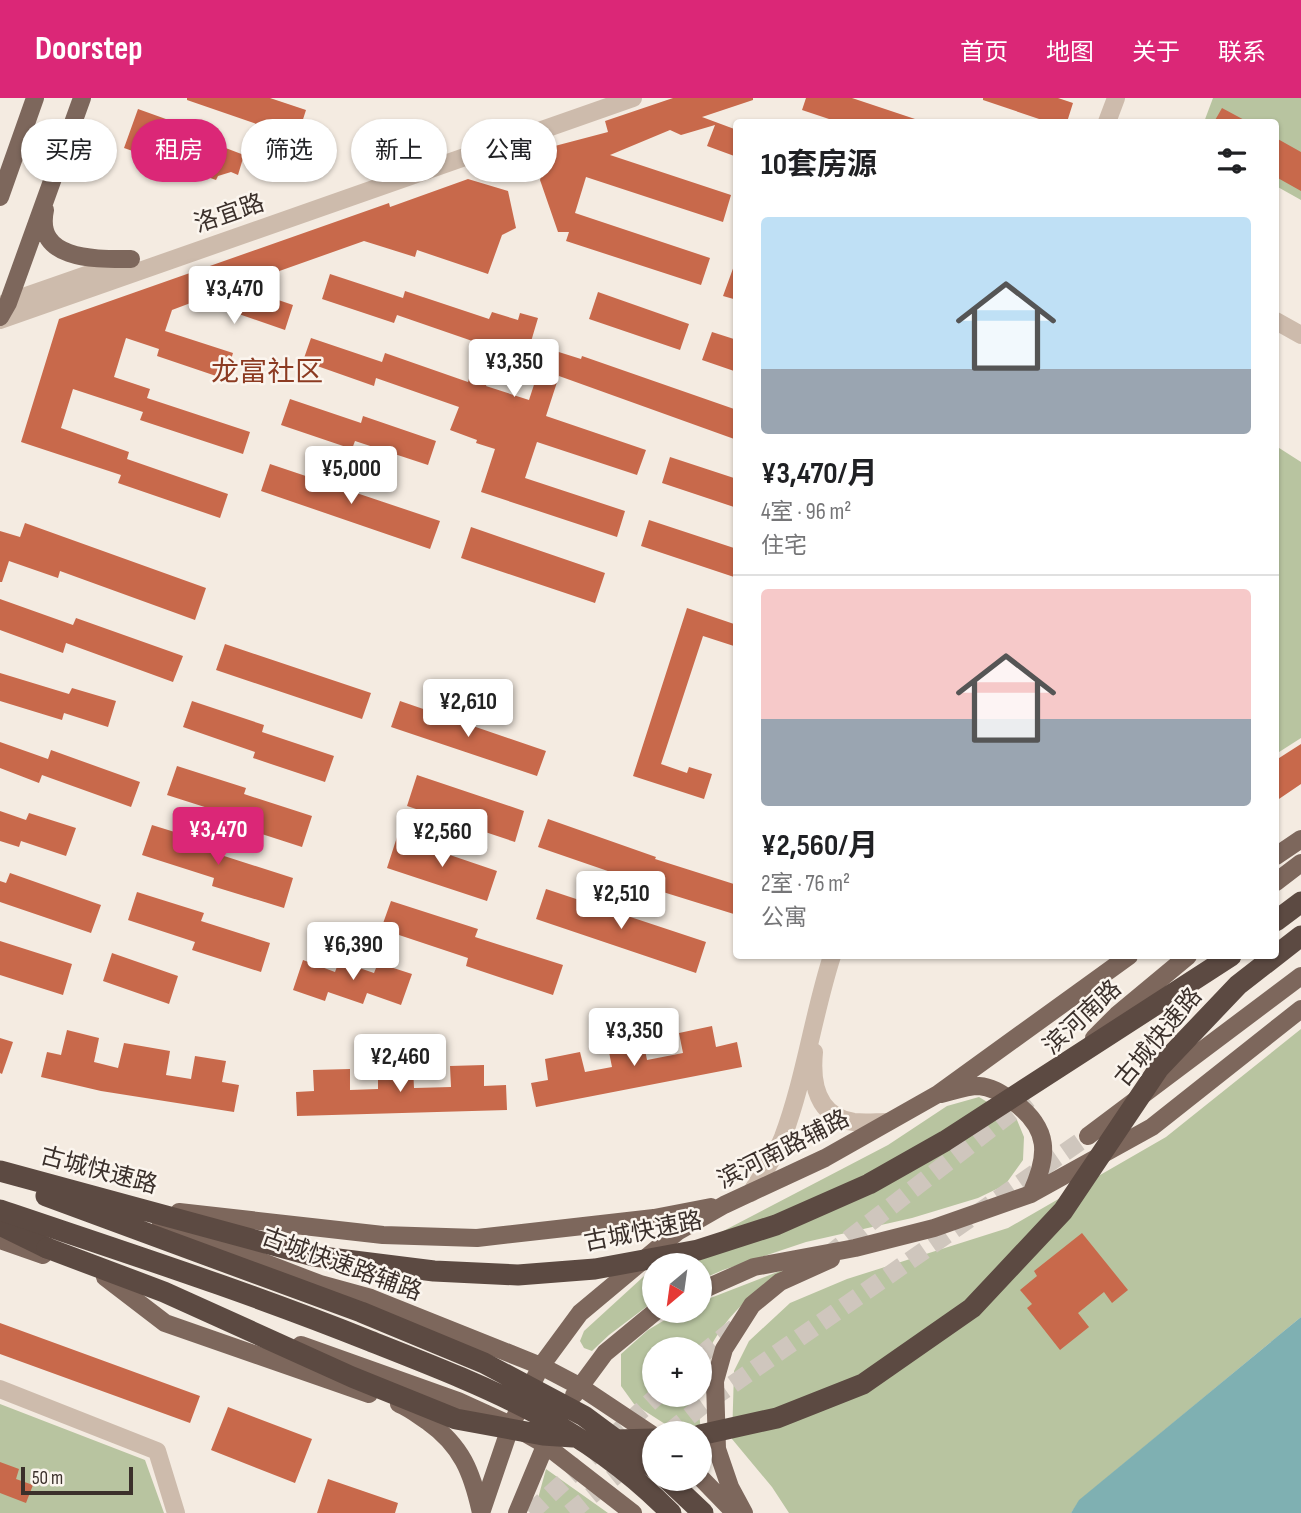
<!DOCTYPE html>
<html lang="zh">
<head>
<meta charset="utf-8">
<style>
  :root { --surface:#fff; --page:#f2f2f2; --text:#202124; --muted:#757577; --line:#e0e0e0; --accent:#db2777 }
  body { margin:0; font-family:"Sofia Sans Condensed","Noto Sans SC",sans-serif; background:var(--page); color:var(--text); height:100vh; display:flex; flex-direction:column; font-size:26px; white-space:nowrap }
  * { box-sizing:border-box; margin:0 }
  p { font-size:23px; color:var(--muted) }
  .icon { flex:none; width:38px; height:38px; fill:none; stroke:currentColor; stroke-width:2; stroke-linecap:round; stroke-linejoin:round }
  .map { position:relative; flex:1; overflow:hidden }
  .details { position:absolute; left:733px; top:21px; width:546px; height:840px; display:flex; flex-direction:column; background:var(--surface); border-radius:7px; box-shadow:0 2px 5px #0004 }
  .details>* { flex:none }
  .top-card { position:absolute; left:21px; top:21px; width:607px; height:63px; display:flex; gap:14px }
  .needle { width:46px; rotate:209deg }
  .fabs { position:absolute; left:642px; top:1155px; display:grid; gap:14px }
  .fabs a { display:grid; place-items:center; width:70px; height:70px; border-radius:50%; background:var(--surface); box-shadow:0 2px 5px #0004; font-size:35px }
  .scale { position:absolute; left:21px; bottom:18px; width:112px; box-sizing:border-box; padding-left:7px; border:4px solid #3b302b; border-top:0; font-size:19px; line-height:24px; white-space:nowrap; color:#3b302b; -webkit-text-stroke:5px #fbf5ee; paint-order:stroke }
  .price { position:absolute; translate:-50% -60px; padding:0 16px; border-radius:7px; background:#fff; color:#222; font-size:23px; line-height:46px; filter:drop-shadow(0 2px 4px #0008) }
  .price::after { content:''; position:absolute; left:50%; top:42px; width:21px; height:16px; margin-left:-10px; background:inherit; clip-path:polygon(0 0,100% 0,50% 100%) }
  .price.active { background:var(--accent); color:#fff }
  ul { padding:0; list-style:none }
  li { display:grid; align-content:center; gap:14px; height:371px; padding:0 28px }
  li+li { border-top:2px solid var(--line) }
  li span { display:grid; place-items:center; height:217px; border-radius:7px; color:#555 }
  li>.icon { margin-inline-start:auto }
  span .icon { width:126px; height:126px; fill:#fffc; stroke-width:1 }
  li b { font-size:30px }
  h2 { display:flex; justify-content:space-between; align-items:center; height:84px; padding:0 28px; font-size:30px }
  .pill { padding:0 24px; border-radius:32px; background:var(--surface); box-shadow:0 2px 5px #0004; font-size:24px; line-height:63px }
  .pill.active { background:var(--accent); color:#fff }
  header { display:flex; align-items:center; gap:42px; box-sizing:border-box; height:98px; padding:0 35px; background:var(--accent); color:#fff }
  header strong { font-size:33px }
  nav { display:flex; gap:38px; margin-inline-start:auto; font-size:24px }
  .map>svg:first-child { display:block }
  .green { fill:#b8c4a0 }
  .water { fill:#7fb0b2 }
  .building { fill:#c8694b }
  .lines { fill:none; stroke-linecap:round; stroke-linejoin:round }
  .major-tunnel { stroke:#cfc6bd; stroke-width:18; stroke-dasharray:18 9; stroke-linecap:butt }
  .minor { stroke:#cdbbac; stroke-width:18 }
  .major { stroke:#7d675c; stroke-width:18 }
  .highway { stroke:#5c4a42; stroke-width:21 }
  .highway-bridge { stroke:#5c4a42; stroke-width:21 }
  .labels { text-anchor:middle; stroke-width:5; stroke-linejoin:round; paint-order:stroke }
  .street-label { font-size:24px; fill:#3b302b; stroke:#fbf5ee }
  .quarter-label { font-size:28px; fill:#8c3b22; stroke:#fbf5ee }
</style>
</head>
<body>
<header>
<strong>Doorstep</strong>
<nav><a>首页</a><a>地图</a><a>关于</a><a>联系</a></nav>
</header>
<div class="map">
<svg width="1301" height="1415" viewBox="0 0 1301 1415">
  <rect width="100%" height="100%" fill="#f4ebe1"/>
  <path class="green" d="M1213,0H1301V102L1276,88V24H1204Z
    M1276,348L1301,364V640L1276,656Z
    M1301,931V1219L1080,1402L1071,1415H789L772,1389L732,1341L734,1273L749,1243L790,1205L847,1181L1008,1130L1166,1039Z
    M979,999L1017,1022L1024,1039L1023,1062L1005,1087L978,1100L912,1120L806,1144L723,1172L700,1182V1167H658L888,1047L947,1008Z
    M654,1169V1203L609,1237L592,1253L584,1250L580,1243L584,1233Z
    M785,1171C746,1200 713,1228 700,1277V1251H654V1297H697L703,1351L700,1349V1335H679L634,1306L621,1288V1256L648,1232L678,1214L700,1213V1204Z
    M0,1306L145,1362L164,1415H0Z
    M546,1371L608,1415H534Z"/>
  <path class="water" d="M1301,1219V1415H1071L1079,1402Z"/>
  <path class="building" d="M187,0H270L306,12L297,40L187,2Z
    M673,0H753V2L702,19L737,32V59L707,48L715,27L681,37L670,32L610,57L731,97L723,124L586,79L575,115L710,160L701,187L566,143L569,134H558L540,82L551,49L608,34L605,23Z
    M806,0H852L918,22L917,24H838L802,12Z
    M983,0H1058L1073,5L1067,24H1048L983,2Z
    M1222,10L1248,24H1214Z
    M138,11L177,25L175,32L211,45L212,42L224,46L223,49L244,57L238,77L231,74L218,78L216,82L124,50Z
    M1276,40L1301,54V93L1276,79Z
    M468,81L508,93L516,130L502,137L488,176L417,152L415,159L364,143L237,188L293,207L285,232L213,207L217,195L172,212L165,233L233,255L225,281L157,258L159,251L126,240L114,279L150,291L147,300L250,334L243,356L140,322L143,314L73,291L61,330L129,354L127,361L228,396L220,420L118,385L121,377L21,344L59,221L389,105L390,109Z
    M735,165H737V202L723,198Z
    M330,176L403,200L405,193L489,221L492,214L518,222L520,215L538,220L530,247L512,241L507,256L498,253L486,288L529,302L546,250L581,261L582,258L737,312V342L559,278L546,318L646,352L637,377L537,344L525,380L625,413L617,439L481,394L495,351L476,345L477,342L450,332L459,309L376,280L374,288L303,263L311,240L382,264L385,255L468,284L481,246L397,217L394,225L322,201Z
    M598,194L689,226L680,252L589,221Z
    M712,234L737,242V274L702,262Z
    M290,301L361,325L363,318L436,343L428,367L355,343L352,351L281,327Z
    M670,359L737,381V410L662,385Z
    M270,366L440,423L430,451L261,393Z
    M649,422L737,451V480L641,448Z
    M25,425L206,490L195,522L60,473L58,480L9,463L2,484H0V433L20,439Z
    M471,429L605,475L595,505L461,460Z
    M0,501L73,527L76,520L183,558L173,584L66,545L63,555L0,532Z
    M687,510L737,527V549L703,538L661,666L687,675L689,669L712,676L704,701L633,678Z
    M225,546L371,595L362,621L216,572Z
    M0,575L69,596L72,590L116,603L108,629L64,615L62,622L0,603Z
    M192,603L264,627L262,634L334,658L325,684L253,660L255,654L183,629Z
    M400,603L546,653L537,678L391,629Z
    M0,644L48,661L51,652L140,684L131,709L42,677L39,685L0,670Z
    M1301,646V686L1276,703V662Z
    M177,668L246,690L244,696L312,718L302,749L234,727L236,719L167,697Z
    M417,677L524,713L515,744L407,708Z
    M0,713L26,722L29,715L76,730L66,758L21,743L19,749L0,743Z
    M548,721L656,759L655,761L737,787V817L663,794V792L538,749Z
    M152,727L223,749L221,757L293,780L284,810L212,788L214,780L142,757Z
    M397,739L497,773L487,803L387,770Z
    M10,775L101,807L91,835L0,804V783L6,785Z
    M546,791L706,844L696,875L536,821Z
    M137,794L204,815L201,823L270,845L261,874L192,852L195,844L128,822Z
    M391,803L478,831L475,839L563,867L553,897L466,868L468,860L381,831Z
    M0,843L72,866L63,897L0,877Z
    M112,855L178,878L169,906L103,883Z
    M303,862L335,874L339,863L374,875L378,865L412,876L401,907L367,895L363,906L328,894L325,903L293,892Z
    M712,928L716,949L737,944L742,969L536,1009L531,985L548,982L545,961L580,954L585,974L612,969L608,949L643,942L647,962L683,955L679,935Z
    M67,932L99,940L94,964L118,970L124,945L170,953L166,977L191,981L195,958L226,963L222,984L239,987L234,1014L101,993L41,979L47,954L61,957Z
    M0,940L13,944L2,976L0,975Z
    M484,967V988L506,987L507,1012L297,1018L296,994L314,993L313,972L350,971V992L378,991V970L413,969L414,990L451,989L450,968Z
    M1082,1135L1128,1192L1112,1205L1104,1194L1078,1215L1089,1229L1060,1252L1027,1210L1032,1206L1020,1192L1037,1178L1034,1173Z
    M0,1225L200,1298L190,1325L0,1256Z
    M228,1309L312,1341L295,1385L211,1352Z
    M0,1364L19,1371L16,1381L33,1387L26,1405L0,1395Z
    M328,1381L398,1405L395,1415H317Z"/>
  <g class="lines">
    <path class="major-tunnel" d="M827,1158L1029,1001
      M700,1258L739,1226
      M668,1335L703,1307L1088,1038
      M530,1415L658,1297
      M570,1415L632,1364"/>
    <path class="minor" d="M1107,24L1116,0
      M0,207L112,168
      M0,222L633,0
      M1276,223L1301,237
      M814,954C811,985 817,1019 854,1024C865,1025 877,1024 888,1024
      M751,1095C762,1077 775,1059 783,1039C805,980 813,917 832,858
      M0,1291L157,1353L176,1415"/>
    <path class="major" d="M0,99L35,0
      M45,112C34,164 99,161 131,161
      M0,219L8,205L82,0
      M1276,758L1301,741
      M1276,784L1301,765
      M1094,940L1117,917L1188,858
      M941,996C953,993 967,988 979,988C993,989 1003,997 1014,1004C1050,1031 1049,1057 1031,1096
      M1088,1038L1301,878
      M179,1114L383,1137L477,1140L654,1120L711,1109
      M161,1125L320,1186L371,1200L541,1268L579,1288L654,1338
      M0,1142L43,1157
      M105,1179L165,1225L369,1296
      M700,1193L754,1169L855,1150L934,1130L1031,1096L1152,1029L1301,911
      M301,1247L458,1303L511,1327L544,1346L633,1415
      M574,1297L605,1255L656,1213
      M399,1306C409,1310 418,1317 427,1323C462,1348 472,1374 481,1415
      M700,1379L735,1415
      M481,1415L511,1327L541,1268L580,1215L677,1134L724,1107L825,1060L938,996L1129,858
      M517,1415L550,1336
      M744,1415L730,1389L717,1351L715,1283L724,1251L752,1207L780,1184L831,1161"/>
    <path class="highway" d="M1276,823L1301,804
      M0,1127L47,1150
      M667,1381L703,1415"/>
    <path class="highway-bridge" d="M0,1073L314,1158L434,1173L518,1177L595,1171L698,1152L776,1127L869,1086L945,1043L1231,858
      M46,1098L361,1214L484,1265L584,1318L654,1370
      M0,1112C124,1154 248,1194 370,1243C484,1288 583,1325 671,1415
      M47,1150L164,1194L352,1279L456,1321L543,1337L573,1339
      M700,1337L777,1320L863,1286L972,1210L1063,1113L1159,970L1238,887L1301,838
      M615,1342L654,1341"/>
  </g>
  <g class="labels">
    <g class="street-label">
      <text transform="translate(229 115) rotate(-19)" y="8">洛宜路</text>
      <text transform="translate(1082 919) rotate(-43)" y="8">滨河南路</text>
      <text transform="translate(1158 939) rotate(-50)" y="8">古城快速路</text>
      <text transform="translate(783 1051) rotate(-27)" y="8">滨河南路辅路</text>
      <text transform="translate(99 1072) rotate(15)" y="8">古城快速路</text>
      <text transform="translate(643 1133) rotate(-11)" y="8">古城快速路</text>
      <text transform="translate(342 1166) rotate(20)" y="8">古城快速路辅路</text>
    </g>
    <g class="quarter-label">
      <text x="267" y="283">龙富社区</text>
    </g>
  </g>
</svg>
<div class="fabs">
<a><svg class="needle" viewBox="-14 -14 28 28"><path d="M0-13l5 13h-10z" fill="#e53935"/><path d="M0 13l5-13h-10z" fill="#757577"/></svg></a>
<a>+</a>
<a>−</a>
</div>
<div class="scale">50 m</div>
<b class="price" style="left:234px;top:228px">¥3,470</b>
<b class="price" style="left:514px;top:301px">¥3,350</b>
<b class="price" style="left:351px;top:408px">¥5,000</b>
<b class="price" style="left:468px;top:641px">¥2,610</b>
<b class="price active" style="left:218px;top:769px">¥3,470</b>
<b class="price" style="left:442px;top:771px">¥2,560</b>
<b class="price" style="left:621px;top:833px">¥2,510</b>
<b class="price" style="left:353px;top:884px">¥6,390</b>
<b class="price" style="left:634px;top:970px">¥3,350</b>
<b class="price" style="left:400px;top:996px">¥2,460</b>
<div class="top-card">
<a class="pill">买房</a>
<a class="pill active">租房</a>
<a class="pill">筛选</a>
<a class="pill">新上</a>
<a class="pill">公寓</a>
</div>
<section class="details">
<h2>10套房源<svg class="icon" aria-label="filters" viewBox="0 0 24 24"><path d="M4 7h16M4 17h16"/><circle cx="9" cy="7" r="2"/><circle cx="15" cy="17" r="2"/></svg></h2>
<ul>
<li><span style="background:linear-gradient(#bfe0f5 70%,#9aa5b1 0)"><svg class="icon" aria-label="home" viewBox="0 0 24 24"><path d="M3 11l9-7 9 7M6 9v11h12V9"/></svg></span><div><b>¥3,470/月</b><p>4室 · 96 m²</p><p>住宅</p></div></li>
<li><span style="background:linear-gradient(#f6c9c9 60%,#9aa5b1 0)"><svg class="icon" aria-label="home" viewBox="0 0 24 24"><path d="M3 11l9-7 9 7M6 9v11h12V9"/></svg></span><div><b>¥2,560/月</b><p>2室 · 76 m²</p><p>公寓</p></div></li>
</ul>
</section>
</div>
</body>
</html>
